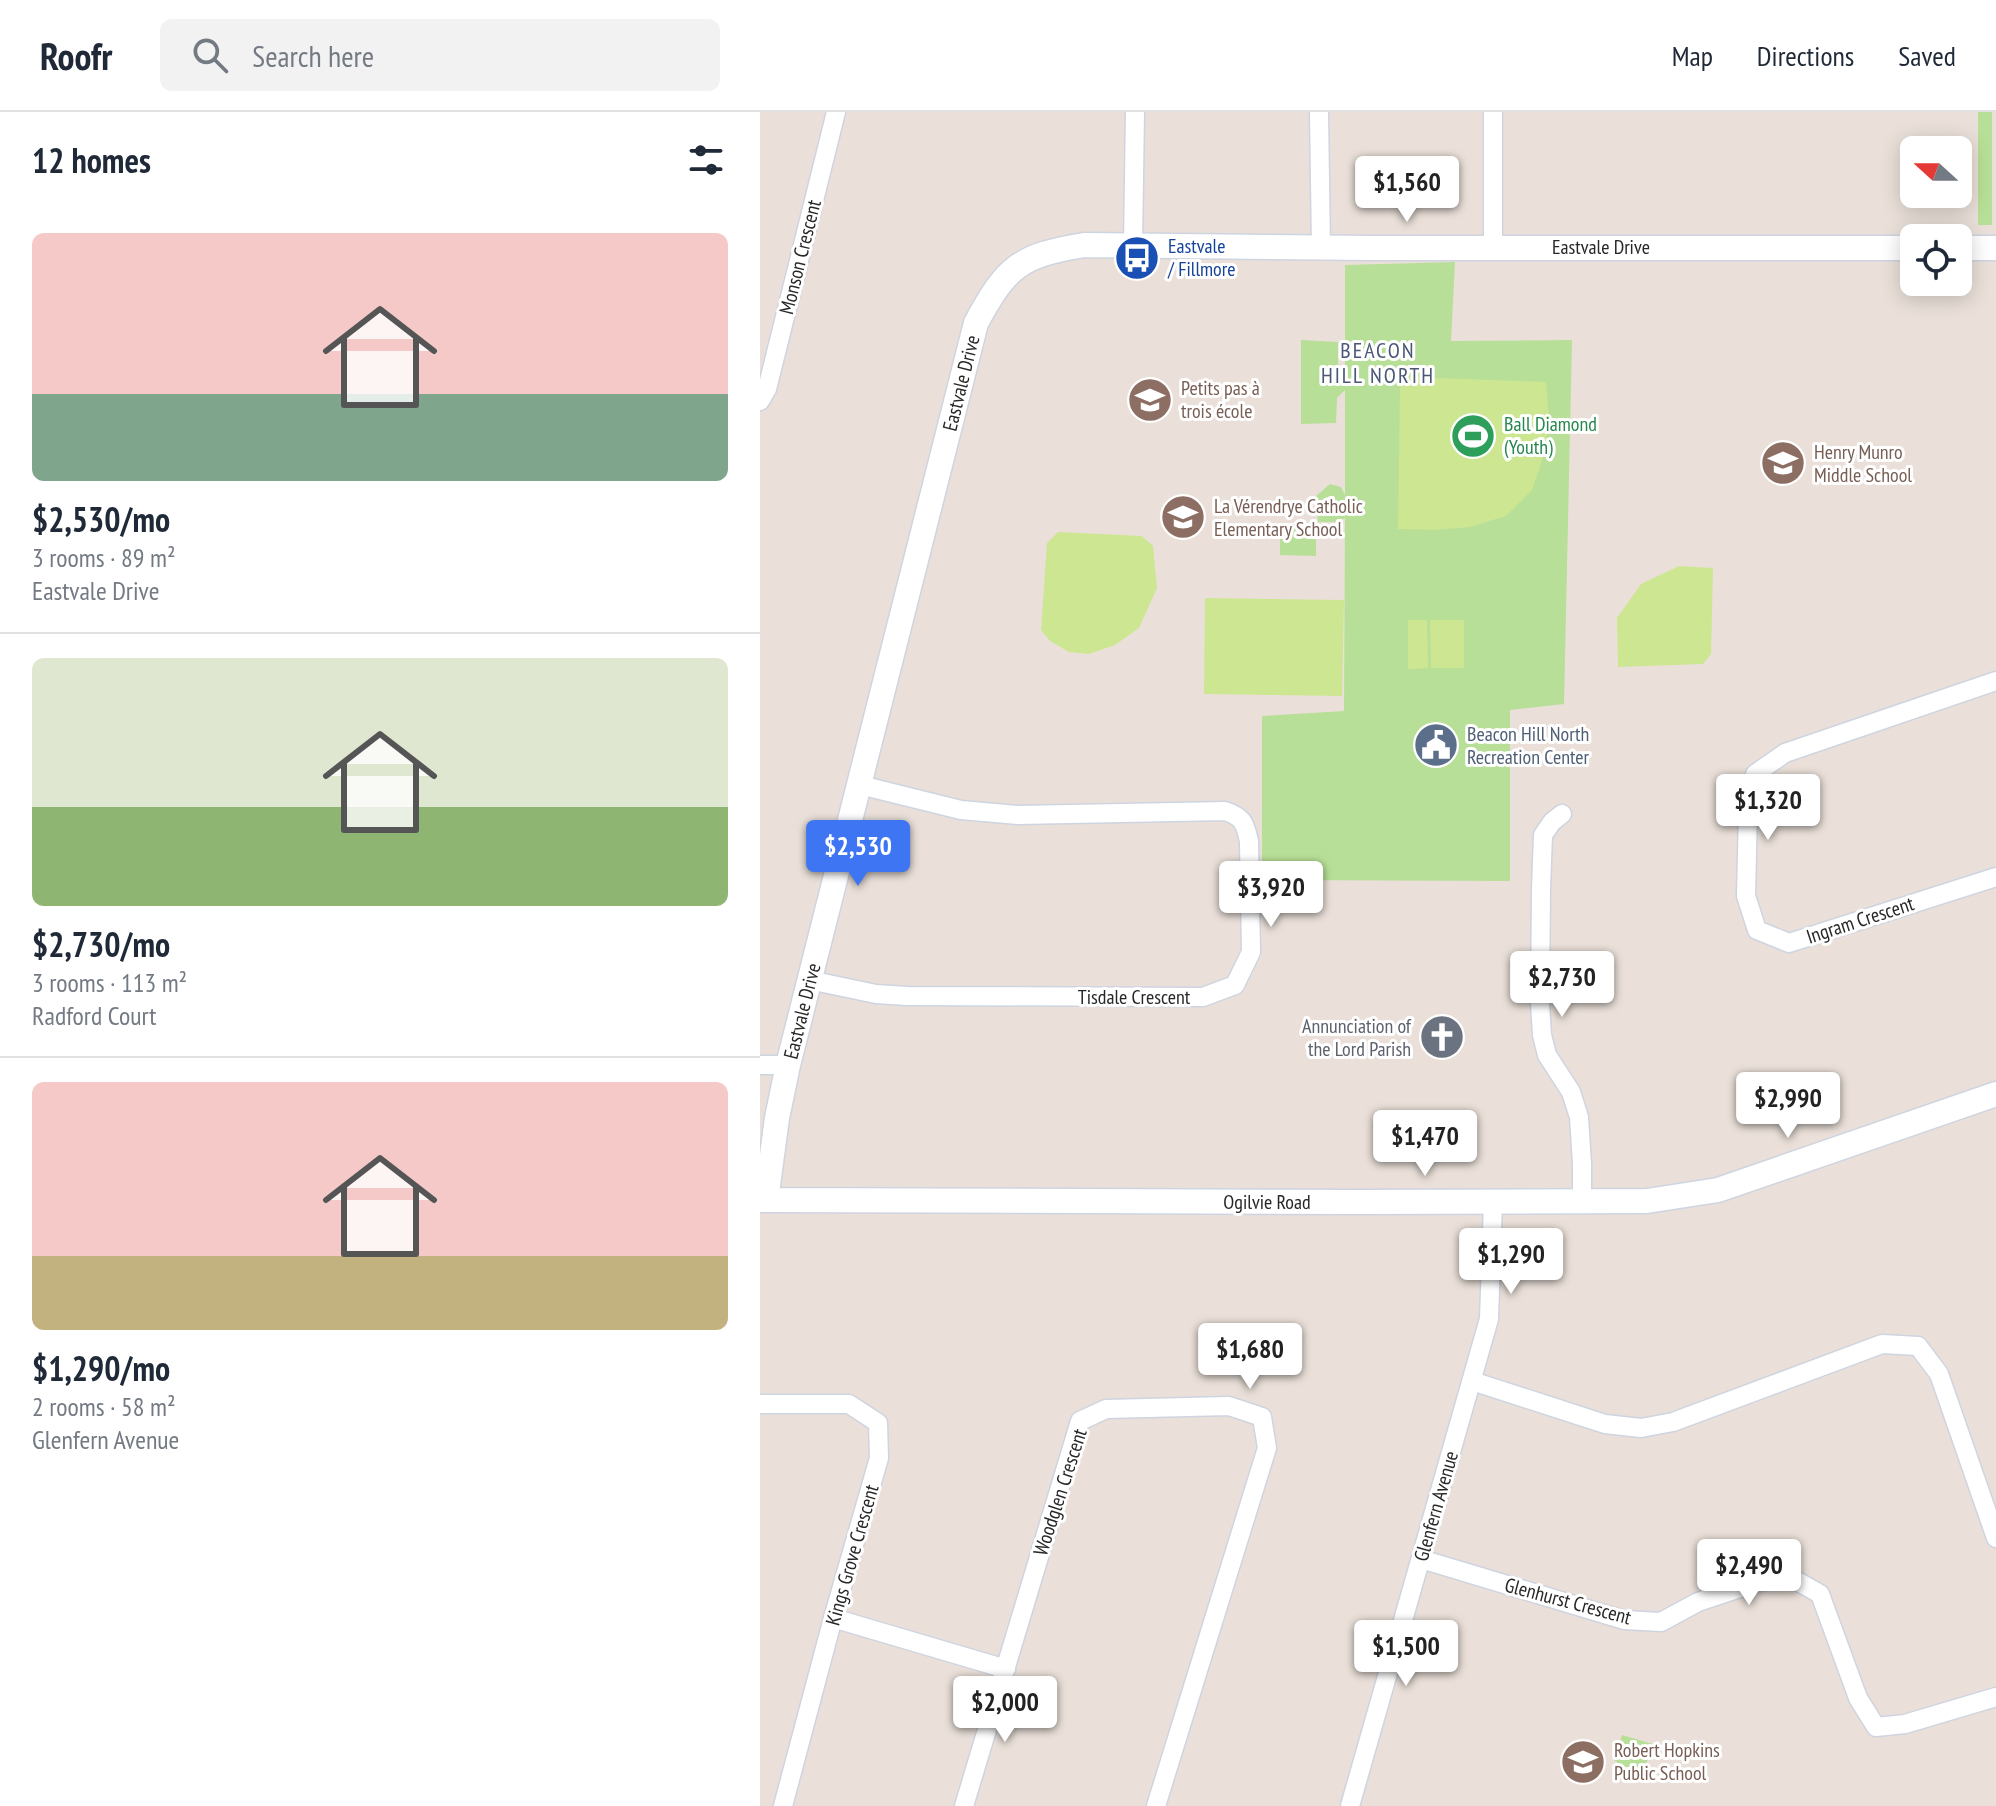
<!DOCTYPE html>
<html lang="en">
<head>
<meta charset="utf-8">
<style>
  :root { --surface:#fff; --page:#f2f2f3; --text:#1f2937; --muted:#747a83; --line:#e0e1e3; --accent:#3d75f3 }
  body { margin:0; font-family:"PT Sans Narrow",sans-serif; background:var(--page); color:var(--text); height:100vh; display:flex; flex-direction:column; font-size:30px; white-space:nowrap }
  * { box-sizing:border-box; margin:0 }
  p { font-size:26px; color:var(--muted) }
  .icon { flex:none; width:44px; height:44px; fill:none; stroke:currentColor; stroke-width:2; stroke-linecap:round; stroke-linejoin:round }
  .map { position:relative; flex:1; overflow:hidden }
  .sheet { display:flex; flex-direction:column; background:var(--surface); width:760px }
  .sheet>* { flex:none }
  .needle { width:52px; rotate:291deg }
  .fabs { position:absolute; left:1140px; top:24px; display:grid; gap:16px }
  .fabs a { display:grid; place-items:center; width:72px; height:72px; border-radius:12px; background:var(--surface); box-shadow:0 4px 20px #0003; font-size:40px }
  .price { position:absolute; translate:-50% -68px; padding:0 18px; border-radius:8px; background:#fff; color:#222; font-size:26px; line-height:52px; filter:drop-shadow(0 2px 4px #0008) }
  .price::after { content:''; position:absolute; left:50%; top:48px; width:24px; height:18px; margin-left:-12px; background:inherit; clip-path:polygon(0 0,100% 0,50% 100%) }
  .price.selected { background:var(--accent); color:#fff }
  ul { padding:0; list-style:none }
  li { display:grid; align-content:center; gap:16px; height:424px; padding:0 32px }
  li+li { border-top:2px solid var(--line) }
  li span { display:grid; place-items:center; height:248px; border-radius:12px; color:#555 }
  li>.icon { margin-inline-start:auto }
  span .icon { width:144px; height:144px; fill:#fffc; stroke-width:1 }
  li b { font-size:34px }
  h2 { display:flex; justify-content:space-between; align-items:center; height:96px; padding:0 32px; font-size:34px }
  header { display:flex; align-items:center; gap:48px; box-sizing:border-box; height:112px; padding:0 40px; background:var(--surface); border-bottom:2px solid var(--line) }
  header strong { font-size:38px }
  nav { display:flex; gap:44px; margin-inline-start:auto; font-size:28px }
  .search { width:560px; height:72px; background:var(--page); display:flex; align-items:center; gap:20px; box-sizing:border-box; padding:0 28px; border-radius:12px; color:var(--muted); font-size:30px }
  main { display:flex; flex:1; min-height:0 }
  .map>svg:first-child { display:block }
  .green { fill:#b8df97 }
  .pitch { fill:#cde692 }
  .lines { fill:none; stroke-linecap:round; stroke-linejoin:round }
  .street-casing { stroke:#ced4e0; stroke-width:21 }
  .secondary-casing { stroke:#ced4e0; stroke-width:27 }
  .street { stroke:#fff; stroke-width:18 }
  .secondary { stroke:#fff; stroke-width:24 }
  .labels { text-anchor:middle; stroke-width:6; stroke-linejoin:round; paint-order:stroke }
  .transit-label { font-size:20px; fill:#164399; stroke:#fff; text-anchor:start }
  .street-label { font-size:20px; fill:#272727; stroke:#fff }
  .education-label { font-size:20px; fill:#785e54; stroke:#fff; text-anchor:start }
  .leisure-label { font-size:20px; fill:#27864d; stroke:#fff; text-anchor:start }
  .service-label { font-size:20px; fill:#4e5e75; stroke:#fff; text-anchor:start }
  .worship-label { font-size:20px; fill:#5b616d; stroke:#fff; text-anchor:end }
  .neighbourhood-label { font-size:22px; letter-spacing:2px; fill:#4a5776; stroke:#fff }
</style>
</head>
<body>
<header>
<strong>Roofr</strong>
<div class="search"><svg class="icon" aria-label="search" viewBox="0 0 24 24"><circle cx="10" cy="10" r="6"/><path d="M15 15l6 6"/></svg>Search here</div>
<nav><a>Map</a><a>Directions</a><a>Saved</a></nav>
</header>
<main>
<section class="sheet">
<h2>12 homes<svg class="icon" aria-label="filters" viewBox="0 0 24 24"><path d="M4 7h16M4 17h16"/><circle cx="9" cy="7" r="2"/><circle cx="15" cy="17" r="2"/></svg></h2>
<ul>
<li><span style="background:linear-gradient(#f6c9c9 65%,#7fa58c 0)"><svg class="icon" aria-label="home" viewBox="0 0 24 24"><path d="M3 11l9-7 9 7M6 9v11h12V9"/></svg></span><div><b>$2,530/mo</b><p>3 rooms · 89 m²</p><p>Eastvale Drive</p></div></li>
<li><span style="background:linear-gradient(#dfe7d0 60%,#8fb573 0)"><svg class="icon" aria-label="home" viewBox="0 0 24 24"><path d="M3 11l9-7 9 7M6 9v11h12V9"/></svg></span><div><b>$2,730/mo</b><p>3 rooms · 113 m²</p><p>Radford Court</p></div></li>
<li><span style="background:linear-gradient(#f6c9c9 70%,#c2b280 0)"><svg class="icon" aria-label="home" viewBox="0 0 24 24"><path d="M3 11l9-7 9 7M6 9v11h12V9"/></svg></span><div><b>$1,290/mo</b><p>2 rooms · 58 m²</p><p>Glenfern Avenue</p></div></li>
</ul>
</section>
<div class="map">
<svg width="1236" height="1694" viewBox="0 0 1236 1694">
  <rect width="100%" height="100%" fill="#eae0d9"/>
  <path class="green" d="M1218,0H1232V113H1218Z
    M695,150L691,229L812,228L804,592L750,598V769L502,768V604L584,599L585,406L579,410H558L556,384L570,372L581,375L585,383V278L577,286L576,311L541,312V228L578,230V252L585,259V153Z
    M520,415L556,416V444L520,443Z
    M862,1623L893,1632L883,1661L865,1655L854,1648Z"/>
  <path class="pitch" d="M648,265L786,270L789,306L784,343L772,378L746,404L710,415L674,418L638,417L640,276Z
    M298,420L382,424L393,434L397,476L379,516L355,533L329,542L309,540L290,529L281,518L287,431Z
    M919,454L953,456L951,542L943,552L858,555L857,506L881,472Z
    M445,486L584,488L582,584L444,582Z
    M667,508L668,556L648,557V508Z
    M670,508H704V556H671Z"/>
  <g class="lines">
    <g class="street-casing">
      <path id="street" d="M559,0L561,136
        M733,0V135
        M373,133L375,0
        M0,289L7,277L76,0
        M1236,569L1025,641L995,662L988,698L986,784L997,818L1029,831L1236,765
        M802,702L792,710L783,723L781,777L780,891L782,923L787,943L811,980L819,1005L822,1052V1090
        M49,868L116,882L147,884L443,885L475,873L491,840L489,729C485,711 483,705 465,699L258,703L201,698L100,673
        M0,953H28
        M712,1269L845,1312L881,1316L913,1310L1122,1232L1158,1234L1179,1262L1236,1426
        M0,1292H89L118,1311L119,1346L73,1506L23,1694
        M661,1447L864,1508L901,1510L938,1490L995,1471L1030,1465L1060,1482L1098,1586L1116,1615L1145,1612L1236,1585
        M73,1506L246,1557
        M204,1694L320,1309L346,1297L469,1294L502,1305L507,1336L396,1694
        M590,1694L729,1207L733,1090"/>
    </g>
    <g class="secondary-casing">
      <path id="secondary" d="M1198,136H1236
        M0,1088L597,1090L887,1089L958,1078L1236,982
        M6,1088L17,1006L28,953L216,211C247,154 259,144 324,133L611,136H1154"/>
    </g>
    <use href="#street" class="street"/>
    <use href="#secondary" class="secondary"/>
  </g>
  <defs>
    <g id="bus-disc" transform="scale(2.3)"><circle r="9.5" fill="#1a4fb4" stroke="#fff"/><path d="M-5-6H5V4H4V6H2V4H-2V6H-4V4H-5ZM-3.5-4V0h7V-4ZM-3.5 1.2v1.5H-2V1.2ZM2 1.2v1.5H3.5V1.2Z" fill="#fff"/></g>
    <g id="school-disc" transform="scale(2.3)"><circle r="9.5" fill="#8d6e63" stroke="#fff"/><path d="M0-5L7-2L0 1L-7-2ZM-4 1L0 2.5L4 1V4Q0 6-4 4Z" fill="#fff"/></g>
    <g id="stadium-disc" transform="scale(2.3)"><circle r="9.5" fill="#2e9e5b" stroke="#fff"/><path d="M0-5a6.5 5 0 1 0 0 10a6.5 5 0 1 0 0-10ZM-3.5-1.8h7v3.6h-7Z" fill="#fff"/></g>
    <g id="civic-disc" transform="scale(2.3)"><circle r="9.5" fill="#5c6f8a" stroke="#fff"/><path d="M-.6-6.5H3V-4.5H.6V-3L4-1V1h2V6H-6V1h2V-1L-.6-3ZM-1.2 2.5V6h2.4V2.5Z" fill="#fff"/></g>
    <g id="church-disc" transform="scale(2.3)"><circle r="9.5" fill="#6b7280" stroke="#fff"/><path d="M-1.2-6h2.4v3.5h3.3v2.4h-3.3V6h-2.4V-.1h-3.3v-2.4h3.3Z" fill="#fff"/></g>
  </defs>
  <g fill-rule="evenodd">
    <use href="#bus-disc" x="377" y="146"/>
    <use href="#school-disc" x="390" y="288"/>
    <use href="#stadium-disc" x="713" y="324"/>
    <use href="#school-disc" x="1023" y="351"/>
    <use href="#school-disc" x="423" y="405"/>
    <use href="#civic-disc" x="676" y="633"/>
    <use href="#church-disc" x="682" y="925"/>
    <use href="#school-disc" x="823" y="1650"/>
  </g>
  <g class="labels">
    <g class="transit-label">
      <text x="408" y="141">Eastvale<tspan x="408" dy="23">/ Fillmore</tspan></text>
    </g>
    <g class="street-label">
      <text x="841" y="142">Eastvale Drive</text>
      <text transform="translate(40 145) rotate(-76)" y="7">Monson Crescent</text>
      <text transform="translate(201 271) rotate(-76)" y="7">Eastvale Drive</text>
      <text transform="translate(1100 808) rotate(-18)" y="7">Ingram Crescent</text>
      <text x="374" y="892">Tisdale Crescent</text>
      <text transform="translate(42 899) rotate(-76)" y="7">Eastvale Drive</text>
      <text x="507" y="1097">Ogilvie Road</text>
      <text transform="translate(300 1380) rotate(-72)" y="7">Woodglen Crescent</text>
      <text transform="translate(676 1394) rotate(-74)" y="7">Glenfern Avenue</text>
      <text transform="translate(92 1443) rotate(-74)" y="7">Kings Grove Crescent</text>
      <text transform="translate(808 1489) rotate(15)" y="7">Glenhurst Crescent</text>
    </g>
    <g class="education-label">
      <text x="421" y="283">Petits pas à<tspan x="421" dy="23">trois école</tspan></text>
      <text x="1054" y="347">Henry Munro<tspan x="1054" dy="23">Middle School</tspan></text>
      <text x="454" y="401">La Vérendrye Catholic<tspan x="454" dy="23">Elementary School</tspan></text>
      <text x="854" y="1645">Robert Hopkins<tspan x="854" dy="23">Public School</tspan></text>
    </g>
    <g class="leisure-label">
      <text x="744" y="319">Ball Diamond<tspan x="744" dy="23">(Youth)</tspan></text>
    </g>
    <g class="service-label">
      <text x="707" y="629">Beacon Hill North<tspan x="707" dy="23">Recreation Center</tspan></text>
    </g>
    <g class="worship-label">
      <text x="651" y="921">Annunciation of<tspan x="651" dy="23">the Lord Parish</tspan></text>
    </g>
    <g class="neighbourhood-label">
      <text x="618" y="246">BEACON<tspan x="618" dy="25">HILL NORTH</tspan></text>
    </g>
  </g>
</svg>
<div class="fabs">
<a><svg class="needle" viewBox="-14 -14 28 28"><path d="M0-13l5 13h-10z" fill="#e53935"/><path d="M0 13l5-13h-10z" fill="#747a83"/></svg></a>
<a><svg class="icon" aria-label="locate" viewBox="0 0 24 24"><circle cx="12" cy="12" r="6"/><path d="M12 2v4M12 18v4M2 12h4M18 12h4"/></svg></a>
</div>
<b class="price" style="left:647px;top:112px">$1,560</b>
<b class="price" style="left:1008px;top:730px">$1,320</b>
<b class="price selected" style="left:98px;top:776px">$2,530</b>
<b class="price" style="left:511px;top:817px">$3,920</b>
<b class="price" style="left:802px;top:907px">$2,730</b>
<b class="price" style="left:1028px;top:1028px">$2,990</b>
<b class="price" style="left:665px;top:1066px">$1,470</b>
<b class="price" style="left:751px;top:1184px">$1,290</b>
<b class="price" style="left:490px;top:1279px">$1,680</b>
<b class="price" style="left:989px;top:1495px">$2,490</b>
<b class="price" style="left:646px;top:1576px">$1,500</b>
<b class="price" style="left:245px;top:1632px">$2,000</b>
</div>
</main>
</body>
</html>
